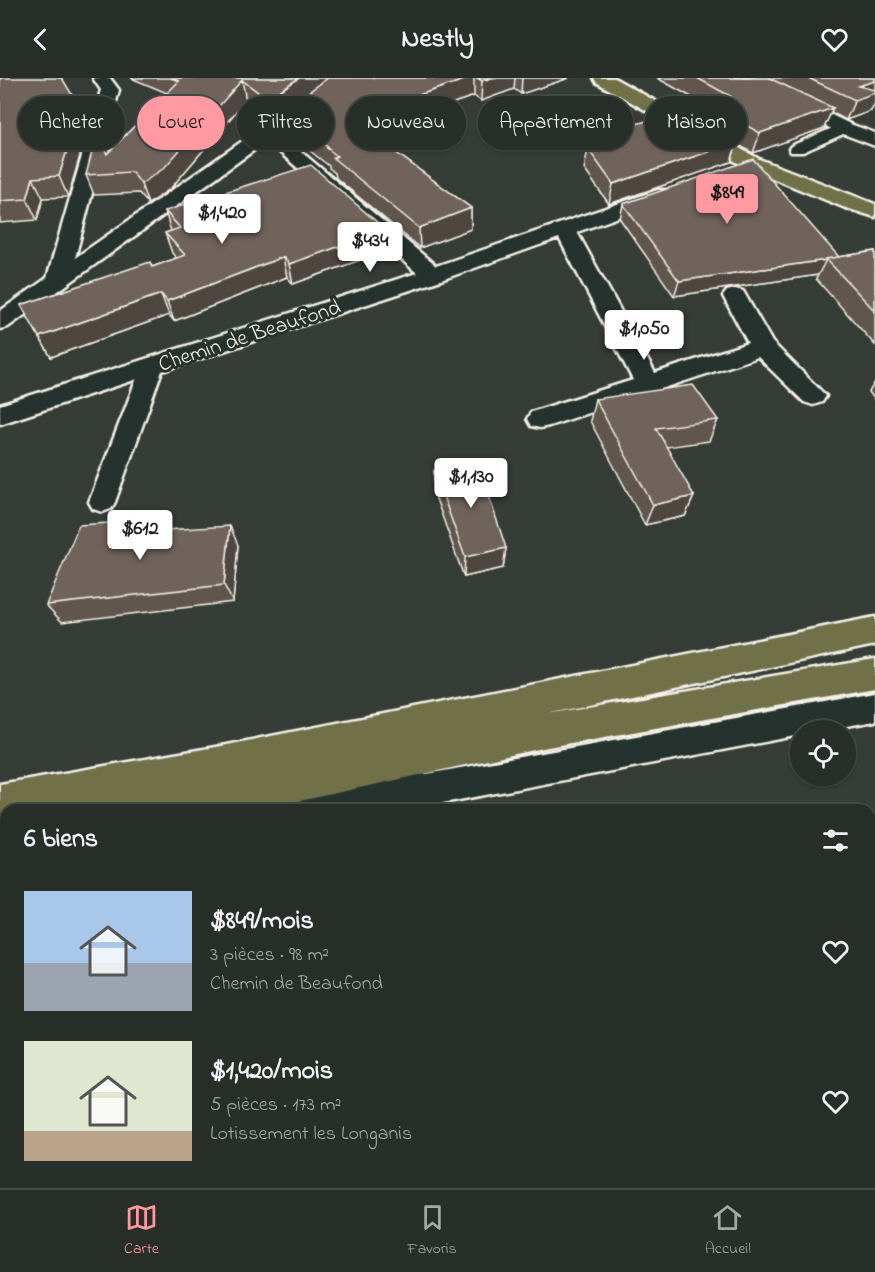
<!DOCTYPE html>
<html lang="fr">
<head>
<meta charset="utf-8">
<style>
  :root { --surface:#282e28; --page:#303630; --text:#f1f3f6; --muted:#a5a8a8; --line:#444a45; --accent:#ff9aa2 }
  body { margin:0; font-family:"Indie Flower",sans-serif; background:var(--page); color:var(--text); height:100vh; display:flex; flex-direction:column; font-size:22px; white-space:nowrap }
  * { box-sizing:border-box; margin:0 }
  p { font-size:20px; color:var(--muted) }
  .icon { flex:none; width:33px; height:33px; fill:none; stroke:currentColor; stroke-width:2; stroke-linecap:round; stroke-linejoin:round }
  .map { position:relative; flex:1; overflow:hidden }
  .drawer { position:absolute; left:0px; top:726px; width:876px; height:384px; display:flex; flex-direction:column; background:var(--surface); border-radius:18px 18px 0 0; box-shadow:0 2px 4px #0004,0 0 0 2px var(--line) }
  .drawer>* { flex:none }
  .hud { position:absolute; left:18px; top:18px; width:840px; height:54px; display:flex; gap:12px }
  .tools { position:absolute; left:790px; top:642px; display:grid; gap:12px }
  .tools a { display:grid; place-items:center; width:66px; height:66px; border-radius:50%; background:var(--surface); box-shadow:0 2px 4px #0004,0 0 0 2px var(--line); font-size:30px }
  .price { position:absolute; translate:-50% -51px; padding:0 14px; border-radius:6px; background:#fff; color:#222; font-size:20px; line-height:39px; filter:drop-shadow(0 2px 3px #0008) }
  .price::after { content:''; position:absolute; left:50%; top:36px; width:18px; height:14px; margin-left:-9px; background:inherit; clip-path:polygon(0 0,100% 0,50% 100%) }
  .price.current { background:var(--accent); color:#111 }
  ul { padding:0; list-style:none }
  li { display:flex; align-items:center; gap:18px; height:150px; padding:0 24px }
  li span { display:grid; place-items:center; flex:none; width:168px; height:120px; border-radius:0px; color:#555 }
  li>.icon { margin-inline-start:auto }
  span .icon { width:72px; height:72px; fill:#fffc; stroke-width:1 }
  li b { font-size:26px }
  h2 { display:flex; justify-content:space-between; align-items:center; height:72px; padding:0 24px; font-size:26px }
  .chip { padding:0 21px; border-radius:27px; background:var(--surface); box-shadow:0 2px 4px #0004,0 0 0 2px var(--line); font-size:21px; line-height:54px }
  .chip.current { background:var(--accent); color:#111 }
  header { display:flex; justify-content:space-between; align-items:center; height:78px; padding:0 24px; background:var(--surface); font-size:27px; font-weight:700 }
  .dock { display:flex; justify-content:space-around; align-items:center; height:84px; border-top:2px solid var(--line); background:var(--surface); font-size:16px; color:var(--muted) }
  .dock a { display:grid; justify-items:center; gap:3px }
  .dock .current { color:var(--accent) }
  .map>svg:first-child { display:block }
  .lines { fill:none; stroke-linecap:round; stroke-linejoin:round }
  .lane-casing { stroke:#f4f1e8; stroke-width:5 }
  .street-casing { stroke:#f4f1e8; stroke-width:5 }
  .primary-casing { stroke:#f4f1e8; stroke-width:5 }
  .lane { fill:#26332d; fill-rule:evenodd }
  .street { fill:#26332d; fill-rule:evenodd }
  .primary { fill:#70704a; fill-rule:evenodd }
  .wall { fill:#60564e; stroke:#f4f1e8; stroke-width:1.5 }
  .shaded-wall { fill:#4e4640; stroke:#f4f1e8; stroke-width:1.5 }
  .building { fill:#70645b; stroke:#f4f1e8; stroke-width:1.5 }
  .labels { text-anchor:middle; stroke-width:6; stroke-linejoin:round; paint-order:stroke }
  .far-street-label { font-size:22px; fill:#f4f1e8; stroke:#26332d }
</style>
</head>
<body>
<header><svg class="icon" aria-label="back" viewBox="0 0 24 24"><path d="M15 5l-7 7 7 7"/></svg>Nestly<svg class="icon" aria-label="heart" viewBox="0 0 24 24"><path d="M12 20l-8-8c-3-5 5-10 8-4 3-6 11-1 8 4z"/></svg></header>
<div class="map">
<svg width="875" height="1110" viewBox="0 0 875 1110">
  <rect width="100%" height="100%" fill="#353d36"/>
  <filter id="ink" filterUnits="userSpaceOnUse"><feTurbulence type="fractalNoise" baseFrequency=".0167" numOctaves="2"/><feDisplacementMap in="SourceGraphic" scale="12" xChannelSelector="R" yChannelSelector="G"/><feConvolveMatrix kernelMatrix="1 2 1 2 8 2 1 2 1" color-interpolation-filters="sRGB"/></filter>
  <g filter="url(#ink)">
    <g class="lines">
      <g class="lane-casing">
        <path id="lane" d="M844,45L852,50L850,53L803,74H791L789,71L791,68Z
          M153,280L161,282L164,287L115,424L111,431L102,434L93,431L89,424L142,287L145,282Z
          M875,615V643L824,652H801V657L427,728L360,732H268L264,721L268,710L280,705L427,696Z"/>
      </g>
      <g class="street-casing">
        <path id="street" d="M93,0H110L119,12L75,180L333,0H352L279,55L436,188L658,112H672L675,116L672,120L577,154L655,295L748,265L723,218L727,213L735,211L743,213L772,264L826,318L822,324L813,327L804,324L758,279L549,348L540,350L531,348L527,341L531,334L633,302L559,160L441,202L0,346V327L417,195L267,63L8,249L0,251V233L47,200L101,12Z
          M735,0H756L850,46L875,55V68L838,54L737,4Z
          M870,804H875V844H870Z
          M248,1104H296L297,1110H247Z"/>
      </g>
      <g class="primary-casing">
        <path id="primary" d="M594,0H614L759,81L875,126V139L843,129L745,89L596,4Z
          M875,539V567L547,636L875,581V611L548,669L258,732H6V743L0,744V706L221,668Z"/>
      </g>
      <use href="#lane" class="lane"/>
      <use href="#street" class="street"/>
      <use href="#primary" class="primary"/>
    </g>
    <path class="wall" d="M0,0L80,30L88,50L68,119L43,120L37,142L0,145Z
      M131,0H569L521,16L514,11L481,23L474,18L368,54L471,130V151L420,170L336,100L335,95L329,90V88L285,53L282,33L286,30L270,41L246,22L171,110L148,126L139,115L94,117L86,97L167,15Z
      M657,0H875V25L871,33L846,42L831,34L824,50L753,75L737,66L731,84L609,126L584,91L588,71L603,67L605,55L700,43L704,26Z
      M623,126L839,179L875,173V267L816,201L818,197L674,218L620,141Z
      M165,133L386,152L388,172L293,206L287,199L174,243L169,237L51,279L21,227L152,189L176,180L172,175L165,155L171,153Z
      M875,304V322L869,314Z
      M595,321L718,342L709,363L666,369L694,418L685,438L645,447L590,343Z
      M434,393L506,470L503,490L464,499L434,415Z
      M165,446L168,452L238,467L233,524L62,544L46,527L140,447Z
      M165,1104H218L219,1110H147Z
      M573,1104H687L690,1110H575Z"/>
    <path class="shaded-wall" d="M299,0H330L270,41L267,21Z
      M470,0H474V18L351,60L349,40Z
      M491,0H515L514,11L481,23L482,3Z
      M522,0H569L521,16Z
      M242,2L246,22L171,110L148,126L141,106Z
      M875,3V25L871,33L846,42L855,22L858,8Z
      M80,30L88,50L68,119L59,98Z
      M833,30L824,50L753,75L760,55Z
      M737,64L731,84L609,126L613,106Z
      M33,100L43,120L37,142L27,121Z
      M471,130V151L420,170L419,150Z
      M386,152L388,172L293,206L289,186Z
      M283,179L287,199L174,243L167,223Z
      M826,182L818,197L674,218L679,203Z
      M161,216L169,237L51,279L39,259Z
      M694,418L685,438L645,447L653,427Z
      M230,448L238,467L233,524L224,507Z
      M506,470L503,490L464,499L465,479Z
      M204,1104H218L219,1110H205Z"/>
    <path class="building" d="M0,0H62L80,30L59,98L33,100L27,121L0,123Z
      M171,0H299L267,21L242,2L164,90L141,106L132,94L86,97L96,58L107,76L179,3Z
      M328,0H470L349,40L471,130L419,150L333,80L337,78L327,70H329L282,33Z
      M477,0H491L482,3Z
      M697,0H769L833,30L760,55L705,25L730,18Z
      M808,0H875V3L858,8L875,12V15L855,22Z
      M681,33L737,64L613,106L588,71L616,63L605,55Z
      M753,81L839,179L826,181V182L679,203L623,126Z
      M311,87L386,152L289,186L283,179L167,223L161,216L39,259L21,227L150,184L152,189L185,177L165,155L180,150L165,133Z
      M875,173V233L826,181Z
      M693,307L718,342L656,350L694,418L653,427L595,321Z
      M478,385L506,470L465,479L434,393Z
      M138,443L137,447L165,446L164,452L230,448L224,507L46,527L79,447Z
      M175,1104H204L205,1110H156Z
      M367,1104H441L442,1110H369Z
      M579,1104H687L690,1110H581Z"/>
  </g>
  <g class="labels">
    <g class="far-street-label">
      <text transform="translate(249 256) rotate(-18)" y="8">Chemin de Beaufond</text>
    </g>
  </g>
</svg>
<div class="tools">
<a><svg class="icon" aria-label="locate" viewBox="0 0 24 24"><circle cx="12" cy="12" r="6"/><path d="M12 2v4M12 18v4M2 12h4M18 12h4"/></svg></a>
</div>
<b class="price current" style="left:727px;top:147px">$849</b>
<b class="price" style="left:222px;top:167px">$1,420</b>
<b class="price" style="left:370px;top:195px">$434</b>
<b class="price" style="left:644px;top:283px">$1,050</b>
<b class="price" style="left:471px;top:431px">$1,130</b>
<b class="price" style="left:140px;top:483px">$612</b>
<div class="hud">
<a class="chip">Acheter</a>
<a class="chip current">Louer</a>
<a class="chip">Filtres</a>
<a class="chip">Nouveau</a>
<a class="chip">Appartement</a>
<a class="chip">Maison</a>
</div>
<section class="drawer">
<h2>6 biens<svg class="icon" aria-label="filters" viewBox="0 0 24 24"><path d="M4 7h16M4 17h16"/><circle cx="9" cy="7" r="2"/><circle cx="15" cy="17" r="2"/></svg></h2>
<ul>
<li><span style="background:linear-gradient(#a9c7e8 60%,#9aa5b1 0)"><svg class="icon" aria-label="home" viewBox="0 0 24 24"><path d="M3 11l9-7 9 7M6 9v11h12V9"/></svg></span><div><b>$849/mois</b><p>3 pièces · 98 m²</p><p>Chemin de Beaufond</p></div><svg class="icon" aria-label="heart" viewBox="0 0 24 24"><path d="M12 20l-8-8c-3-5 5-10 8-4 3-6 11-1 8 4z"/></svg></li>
<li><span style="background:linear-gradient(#dfe7d0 75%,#b9a48a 0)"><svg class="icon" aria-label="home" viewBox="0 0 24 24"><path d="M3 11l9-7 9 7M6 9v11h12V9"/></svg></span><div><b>$1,420/mois</b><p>5 pièces · 173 m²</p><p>Lotissement les Longanis</p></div><svg class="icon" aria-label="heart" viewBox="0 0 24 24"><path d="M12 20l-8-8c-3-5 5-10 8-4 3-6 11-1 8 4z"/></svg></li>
</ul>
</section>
</div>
<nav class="dock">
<a class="current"><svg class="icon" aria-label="map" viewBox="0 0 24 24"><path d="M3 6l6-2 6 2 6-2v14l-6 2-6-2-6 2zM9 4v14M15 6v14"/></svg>Carte</a>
<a><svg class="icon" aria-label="saved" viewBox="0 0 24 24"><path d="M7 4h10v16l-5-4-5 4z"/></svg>Favoris</a>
<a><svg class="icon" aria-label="home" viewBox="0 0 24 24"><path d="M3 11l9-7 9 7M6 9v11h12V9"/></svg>Accueil</a>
</nav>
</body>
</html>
